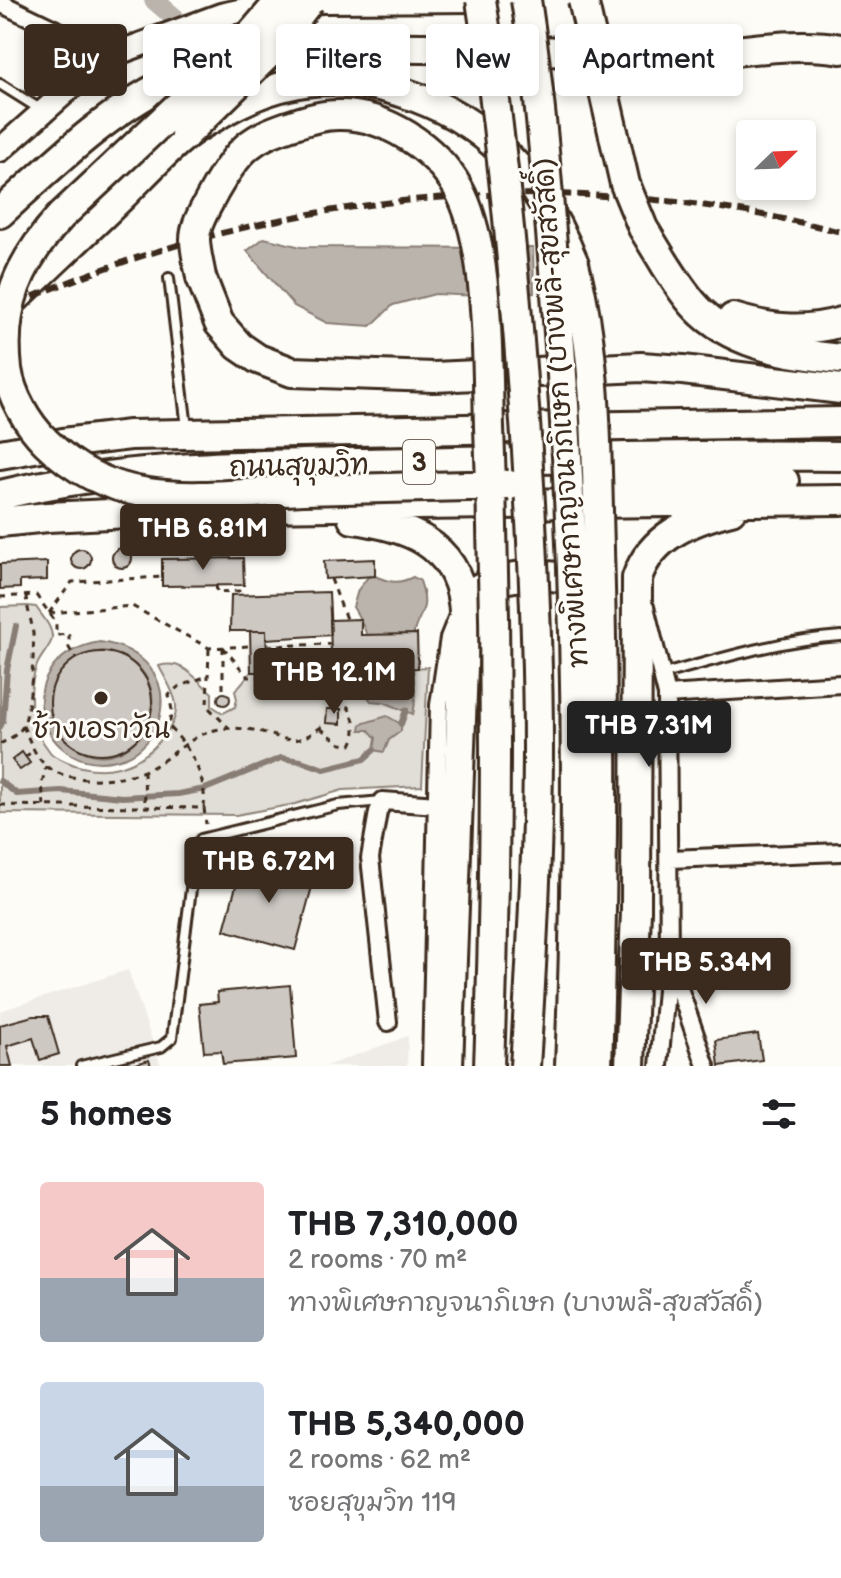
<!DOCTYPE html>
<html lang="en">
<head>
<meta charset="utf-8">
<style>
  :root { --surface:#fff; --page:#f2f2f2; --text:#202124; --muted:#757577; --accent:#3b2a1e }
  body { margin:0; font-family:"Balsamiq Sans","Playpen Sans Thai",sans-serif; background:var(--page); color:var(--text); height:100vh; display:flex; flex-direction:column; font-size:30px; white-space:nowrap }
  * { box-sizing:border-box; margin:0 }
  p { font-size:26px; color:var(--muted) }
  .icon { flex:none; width:44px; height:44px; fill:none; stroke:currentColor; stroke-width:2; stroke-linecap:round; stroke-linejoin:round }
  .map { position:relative; height:1066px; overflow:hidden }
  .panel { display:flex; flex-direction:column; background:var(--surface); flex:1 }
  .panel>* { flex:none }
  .top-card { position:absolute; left:24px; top:24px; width:794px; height:72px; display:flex; gap:16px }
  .needle { width:52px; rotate:67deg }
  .fabs { position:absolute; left:736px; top:120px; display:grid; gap:16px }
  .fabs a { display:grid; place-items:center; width:80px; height:80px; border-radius:8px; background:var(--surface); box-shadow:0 4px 12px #0003; font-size:40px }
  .price { position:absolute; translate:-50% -68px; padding:0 18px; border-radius:8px; background:var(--accent); color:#fff; font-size:26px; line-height:52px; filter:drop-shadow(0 2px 4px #0008) }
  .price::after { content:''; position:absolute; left:50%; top:48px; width:24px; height:18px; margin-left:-12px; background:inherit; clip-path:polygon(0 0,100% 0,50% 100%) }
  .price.active { background:#222; color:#fff }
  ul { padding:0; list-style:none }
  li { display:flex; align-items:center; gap:24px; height:200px; padding:0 40px }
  li span { display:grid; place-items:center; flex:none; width:224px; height:160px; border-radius:8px; color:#555 }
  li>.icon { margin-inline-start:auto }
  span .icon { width:96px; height:96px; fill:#fffc; stroke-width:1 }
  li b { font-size:34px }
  h2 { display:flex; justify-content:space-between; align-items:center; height:96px; padding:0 40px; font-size:34px }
  .tag { padding:0 28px; border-radius:8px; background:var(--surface); box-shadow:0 4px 12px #0003; font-size:28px; line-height:72px }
  .tag.active { background:var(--accent); color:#fff }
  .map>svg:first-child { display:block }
  .built { fill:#efece7 }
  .green { fill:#e1ded7; stroke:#8e847a; stroke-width:2 }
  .water { fill:#bbb4ad; stroke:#887d74; stroke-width:2; fill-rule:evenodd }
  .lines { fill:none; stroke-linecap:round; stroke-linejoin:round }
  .stream { stroke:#887d74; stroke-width:6 }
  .canal { stroke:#bbb4ad; stroke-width:20 }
  .building { fill:#cdc8c2; stroke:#3b2a1e; stroke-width:2 }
  .lane-casing { stroke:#3b2a1e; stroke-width:14 }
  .street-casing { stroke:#3b2a1e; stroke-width:22 }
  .secondary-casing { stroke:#3b2a1e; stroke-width:28 }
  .highway-casing { stroke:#3b2a1e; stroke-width:34 }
  .path { stroke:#3b2a1e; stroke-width:3; stroke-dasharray:6 6; stroke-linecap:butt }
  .lane { stroke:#fdfcf7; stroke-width:8 }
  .street { stroke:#fdfcf7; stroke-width:16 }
  .secondary { stroke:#fdfcf7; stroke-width:22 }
  .highway { stroke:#fdfcf7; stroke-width:28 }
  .rail { stroke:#3b2a1e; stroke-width:6; stroke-dasharray:12 6; stroke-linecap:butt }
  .highway-bridge-casing { stroke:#3b2a1e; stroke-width:34; stroke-linecap:butt }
  .highway-bridge { stroke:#fdfcf7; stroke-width:28 }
  .poi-dot { fill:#3b2a1e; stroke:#fdfcf7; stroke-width:3 }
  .labels { text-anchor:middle; stroke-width:6; stroke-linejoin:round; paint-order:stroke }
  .shield { fill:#fdfcf7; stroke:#75695f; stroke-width:2 }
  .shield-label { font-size:26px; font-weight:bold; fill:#3b2a1e }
  .street-label { font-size:28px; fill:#3b2a1e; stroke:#fdfcf7 }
  .poi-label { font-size:28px; fill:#3b2a1e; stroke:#fdfcf7 }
</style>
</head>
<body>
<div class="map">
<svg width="841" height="1066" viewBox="0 0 841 1066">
  <rect width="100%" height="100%" fill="#fdfcf7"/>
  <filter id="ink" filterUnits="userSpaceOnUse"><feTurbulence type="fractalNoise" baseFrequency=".0125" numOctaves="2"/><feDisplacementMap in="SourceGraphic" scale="16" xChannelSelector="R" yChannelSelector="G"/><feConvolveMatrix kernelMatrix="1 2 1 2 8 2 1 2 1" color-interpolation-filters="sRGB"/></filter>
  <g filter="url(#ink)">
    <path class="built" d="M128,970L161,1066H0V1011Z
      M408,1036L407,1066H326Z"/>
    <path class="green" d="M27,606L36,607C42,616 53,627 52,639C50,647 40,657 37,665C26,695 30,727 50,752C54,757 59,758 65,761C101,778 139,768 163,737C171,726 177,719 176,705C175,692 164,677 159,666C184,659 194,678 212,693V706L223,713L235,707L237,699L235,691L251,672L341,669V692H365L371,701L384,702L413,714C417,697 412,685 412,668L428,667L422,786L343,790L295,804L236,815L0,813V607Z"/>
    <path class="water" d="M264,238L301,247L533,248L534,293L501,297L435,294L393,305L371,326L327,323L294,306L247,251Z
      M375,576C390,583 399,584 413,577L420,581C431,613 418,611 413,636C409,663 419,690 413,714L384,702L371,701L365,692L377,691C376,662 369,632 353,607L358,590L368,577Z
      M100,642C142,648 172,678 158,723C153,737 140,752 126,757C40,788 0,659 100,642ZM103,651C198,669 137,790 74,746C64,739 55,730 52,718C44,681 68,655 103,651Z
      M387,716L401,724V731L389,740L384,752L374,750L376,738L369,730H360L361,724Z"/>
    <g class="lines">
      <path class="stream" d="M401,724L406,710
        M0,727L3,721L7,670L16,626
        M0,781L17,794L61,791L122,797L178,794L205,789L281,758L301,761L324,769L364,759L374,750"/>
      <path class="canal" d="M154,0L175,18"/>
    </g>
    <path class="building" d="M112 558a10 10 0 1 1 20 0a10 10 0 1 1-20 0Z
      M71 559a10 10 0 1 1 20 0a10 10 0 1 1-20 0Z
      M243,558L244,585L162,586V559Z
      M375,559V576L325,579L324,561Z
      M47,562V580L20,581V588L0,589V564Z
      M329,592L331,635L266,639V631H230L231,595Z
      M361,619V635L417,634L418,668L251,672L250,631H266L267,656L331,655L330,620Z
      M50 703a51 51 0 1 1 102 0a51 51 0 1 1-102 0Z
      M341,669H376L377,692H341Z
      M218 699a6 6 0 1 1 12 0a6 6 0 1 1-12 0Z
      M327,709H341V724L326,723Z
      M22,752L30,763L20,770L12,760Z
      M243,860L314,879L295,950L224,930Z
      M290,985L296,1058L223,1064L221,1051L204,1052L199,1004L218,1002L217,992Z
      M33,1016H48L59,1054L40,1060L33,1038L7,1046L12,1066H0V1025Z
      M758,1034L762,1060L719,1066L716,1040Z
      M149,1060L151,1066H129Z"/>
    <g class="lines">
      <g class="lane-casing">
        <path id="lane" d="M0,84L43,111
          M169,278L187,428
          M664,674C722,658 780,640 841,636
          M81,1066L161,1047L172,1038L196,850L201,839L338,805L382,801"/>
      </g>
      <g class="street-casing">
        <path id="street" d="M0,3L75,39L104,58
          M645,607L667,695L669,958L659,1066
          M667,695L841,684
          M670,859L841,852
          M671,965L706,1066
          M388,1022L370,858L378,812L383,801L437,805
          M431,1066L439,705L449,638L457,618"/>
      </g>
      <g class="secondary-casing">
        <path id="secondary" d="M0,150L104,58L221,15L265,5L323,1L480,0"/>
      </g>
      <g class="highway-casing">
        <path id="highway" d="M0,213C52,166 104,114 167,83C230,52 299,49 368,48C451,46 534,52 617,53C645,54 674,56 702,54C748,51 795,41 841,49
          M665,264C676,281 687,299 702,313C739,347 794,354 841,359
          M201,277L219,323L239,346L258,359L292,372L434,377L641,367L683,370L841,389
          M7,306C45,269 84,233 122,196C142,176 161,155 183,137C192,129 203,123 214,117C285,73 350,69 428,102C500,132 546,193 574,264
          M733,318C769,329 804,333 841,322
          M0,454L63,443L130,435L841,422
          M574,484L784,481
          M0,495C136,462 277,465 416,462C558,459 700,454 841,456
          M353,519C405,526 455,542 463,602C465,614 464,627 464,640L448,1066
          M0,522L48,517L253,507L841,500
          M472,592C503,574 535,572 570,579C579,582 585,582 591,589
          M630,1066L636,911L637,578C651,536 691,520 731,510"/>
      </g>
      <path class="path" d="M331,579L346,619
        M216,585L217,592L239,591V595
        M0,597L36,595L56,622V635L69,634V648L76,658
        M49,613L132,606L209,648L250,646
        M49,613L72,582L162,577
        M267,646L331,644
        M223,647L248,677H318L335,709
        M223,647V694
        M209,649L207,706L229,728
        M23,726C29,739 34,754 44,764C66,786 125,781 151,768C173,756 190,736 215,730C229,727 244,728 258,731C274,734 288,745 305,737C312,734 320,728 326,723
        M320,728L341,744L351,745C358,732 355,719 348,707L330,701
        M0,744C9,739 20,734 24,724C30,708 35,651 33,634C32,621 27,609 26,596
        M25,757L34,750
        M144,771L145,807
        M0,805L204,808C207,776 190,749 169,726L172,710L169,695L178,687L207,676
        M44,806L42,783L46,766
        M204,808L206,824"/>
      <use href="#lane" class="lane"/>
      <use href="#street" class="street"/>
      <use href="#secondary" class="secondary"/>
      <use href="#highway" class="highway"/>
      <path class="rail" d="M0,311C263,191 560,161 841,232"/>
      <g class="highway-bridge-casing">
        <path id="highway-bridge" d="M281,0L238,50L61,216C19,262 0,305 7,369C11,396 27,423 46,442C120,516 210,494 303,490C372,488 440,487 509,485
          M481,0C504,149 517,300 527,451C533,549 538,648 538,746C538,853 532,960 525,1066
          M526,0C541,97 548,196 556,294C577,551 581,808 570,1066
          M583,0L625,184L643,228L665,264
          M185,135L266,56L310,0
          M574,264C598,357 596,453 599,548C604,721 603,893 597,1066
          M201,277C199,265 195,251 195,239C195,223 207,206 214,192C223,176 234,158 248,146C260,136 274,131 288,126C304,121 320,115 338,115C385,114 435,147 458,188C490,245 487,361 489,427C497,640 497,853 489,1066"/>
      </g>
      <use href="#highway-bridge" class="highway-bridge"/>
    </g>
  </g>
  <circle class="poi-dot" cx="101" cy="698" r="8"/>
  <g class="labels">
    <rect class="shield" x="403" y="440" width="32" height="44" rx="6"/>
    <g class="shield-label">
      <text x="419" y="471">3</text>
    </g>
    <g class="street-label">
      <text transform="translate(560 413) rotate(-94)" y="10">ทางพิเศษกาญจนาภิเษก (บางพลี-สุขสวัสดิ์)</text>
      <text transform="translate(299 465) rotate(-1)" y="10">ถนนสุขุมวิท</text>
    </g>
    <g class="poi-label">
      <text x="101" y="738">ช้างเอราวัณ</text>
    </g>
  </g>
</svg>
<div class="fabs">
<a><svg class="needle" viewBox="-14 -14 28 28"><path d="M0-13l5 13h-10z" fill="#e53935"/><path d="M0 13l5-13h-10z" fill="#757577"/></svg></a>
</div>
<b class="price" style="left:203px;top:572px">THB 6.81M</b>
<b class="price" style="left:334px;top:716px">THB 12.1M</b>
<b class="price active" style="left:649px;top:769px">THB 7.31M</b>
<b class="price" style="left:269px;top:905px">THB 6.72M</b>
<b class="price" style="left:706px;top:1006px">THB 5.34M</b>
<div class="top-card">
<a class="tag active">Buy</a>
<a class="tag">Rent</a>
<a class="tag">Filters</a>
<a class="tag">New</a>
<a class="tag">Apartment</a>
</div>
</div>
<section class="panel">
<h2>5 homes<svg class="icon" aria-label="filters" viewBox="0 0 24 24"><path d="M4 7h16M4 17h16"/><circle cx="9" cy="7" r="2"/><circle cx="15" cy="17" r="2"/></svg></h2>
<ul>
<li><span style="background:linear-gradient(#f6c9c9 60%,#9aa5b1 0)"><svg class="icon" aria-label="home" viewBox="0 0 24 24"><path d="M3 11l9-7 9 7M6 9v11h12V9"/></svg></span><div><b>THB 7,310,000</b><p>2 rooms · 70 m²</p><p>ทางพิเศษกาญจนาภิเษก (บางพลี-สุขสวัสดิ์)</p></div></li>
<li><span style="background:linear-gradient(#c9d6e8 65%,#9aa5b1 0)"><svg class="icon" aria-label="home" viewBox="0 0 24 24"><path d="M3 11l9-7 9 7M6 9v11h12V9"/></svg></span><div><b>THB 5,340,000</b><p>2 rooms · 62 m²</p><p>ซอยสุขุมวิท 119</p></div></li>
</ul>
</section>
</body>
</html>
